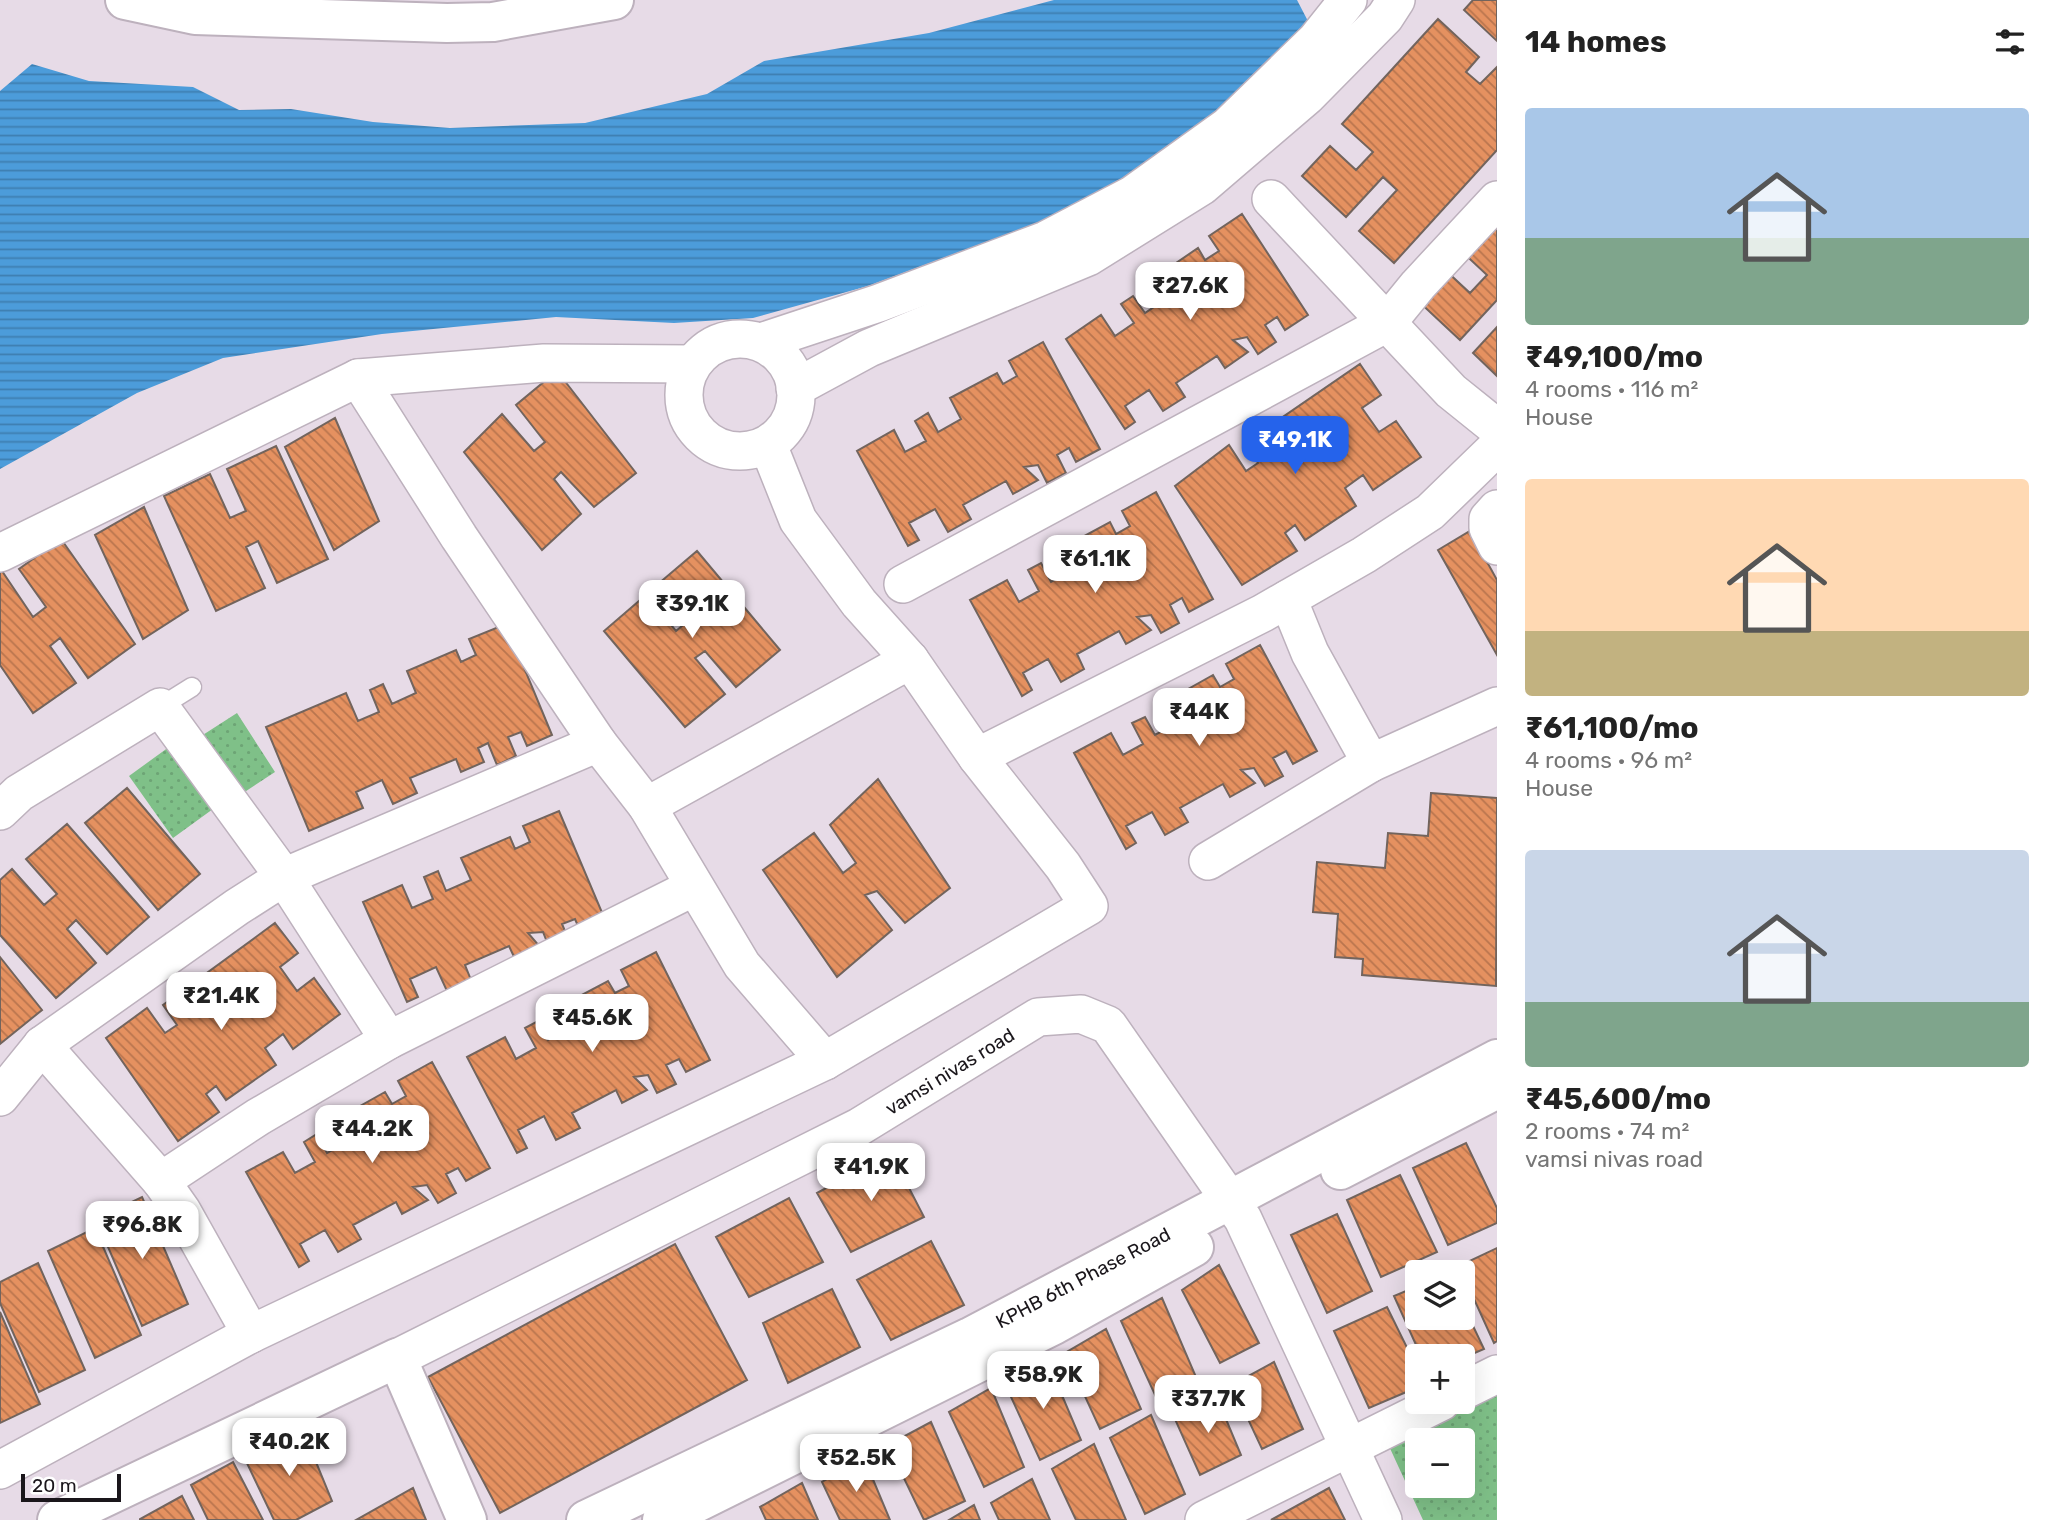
<!DOCTYPE html>
<html lang="en">
<head>
<meta charset="utf-8">
<style>
  :root { --surface:#fff; --page:#f2f2f2; --text:#222; --muted:#767676; --accent:#2563eb }
  body { margin:0; font-family:Rubik,sans-serif; background:var(--page); color:var(--text); height:100vh; display:flex; flex-direction:column; font-size:26px; white-space:nowrap }
  * { box-sizing:border-box; margin:0 }
  p { font-size:23px; color:var(--muted) }
  .icon { flex:none; width:38px; height:38px; fill:none; stroke:currentColor; stroke-width:2; stroke-linecap:round; stroke-linejoin:round }
  .map { position:relative; flex:1; overflow:hidden }
  .panel { display:flex; flex-direction:column; background:var(--surface); width:560px }
  .panel>* { flex:none }
  .tools { position:absolute; left:1405px; top:1260px; display:grid; gap:14px }
  .tools a { display:grid; place-items:center; width:70px; height:70px; border-radius:7px; background:var(--surface); box-shadow:0 7px 28px #0002; font-size:35px }
  .scale { position:absolute; left:21px; bottom:18px; width:100px; box-sizing:border-box; padding-left:7px; border:4px solid #1a161b; border-top:0; font-size:19px; line-height:24px; white-space:nowrap; color:#1a161b; -webkit-text-stroke:5px #fff; paint-order:stroke }
  .price { position:absolute; translate:-50% -60px; padding:0 16px; border-radius:14px; background:#fff; color:#222; font-size:23px; line-height:46px; filter:drop-shadow(0 2px 4px #0008) }
  .price::after { content:''; position:absolute; left:50%; top:42px; width:21px; height:16px; margin-left:-10px; background:inherit; clip-path:polygon(0 0,100% 0,50% 100%) }
  .price.active { background:var(--accent); color:#fff }
  ul { padding:0; list-style:none }
  li { display:grid; align-content:center; gap:14px; height:371px; padding:0 28px }
  li span { display:grid; place-items:center; height:217px; border-radius:7px; color:#555 }
  li>.icon { margin-inline-start:auto }
  span .icon { width:126px; height:126px; fill:#fffc; stroke-width:1 }
  li b { font-size:30px }
  h2 { display:flex; justify-content:space-between; align-items:center; height:84px; padding:0 28px; font-size:30px }
  main { display:flex; flex:1; min-height:0 }
  .map>svg:first-child { display:block }
  .grass { fill:url(#grass-dots); fill-rule:evenodd }
  .water { fill:url(#water-rules) }
  .building { fill:url(#building-back-hatch); stroke:#72645d; stroke-width:2 }
  .lines { fill:none; stroke-linecap:round; stroke-linejoin:round }
  .service-casing { stroke:#bdb1bd; stroke-width:21 }
  .minor-casing { stroke:#bdb1bd; stroke-width:40 }
  .tertiary-casing { stroke:#bdb1bd; stroke-width:42 }
  .service { stroke:#fff; stroke-width:18 }
  .minor { stroke:#fff; stroke-width:37 }
  .tertiary { stroke:#fff; stroke-width:38 }
  .labels { text-anchor:middle; stroke-width:6; stroke-linejoin:round; paint-order:stroke }
  .street-label { font-size:19px; fill:#1a161b; stroke:#fff }
</style>
</head>
<body>
<main>
<div class="map">
<svg width="1497" height="1520" viewBox="0 0 1497 1520">
  <defs>
    <pattern id="grass-dots" width="8" height="8" patternUnits="userSpaceOnUse" patternTransform="scale(1.75)"><rect width="8" height="8" fill="#7fc088"/><path d="M2 2h.1M6 6h.1" fill="none" stroke="#6da475" stroke-width="1.8" stroke-linecap="round"/></pattern>
    <pattern id="water-rules" width="6" height="5" patternUnits="userSpaceOnUse" patternTransform="scale(1.75)"><rect width="6" height="5" fill="#4c9cda"/><path d="M0 2.5h6" fill="none" stroke="#3e7eb0"/></pattern>
    <pattern id="building-back-hatch" width="6" height="6" patternUnits="userSpaceOnUse" patternTransform="scale(1.75)"><rect width="6" height="6" fill="#e59160"/><path d="M-1 5l2 2M0 0l6 6M5-1l2 2" fill="none" stroke="#b9754e"/></pattern>
  </defs>
  <rect width="100%" height="100%" fill="#e7dbe7"/>
  <path class="grass" d="M237,713L275,772L234,799L195,740Z
    M180,739L224,801L173,838L129,776Z
    M1497,1388V1520H1423L1388,1444ZM1418,1440H1463V1486H1418Z"/>
  <path class="water" d="M1054,0H1297L1310,25L1227,105L1126,177L1040,222L868,286L753,318L674,323L556,317L382,334L223,358L137,393L0,469V91L32,64L89,81L193,87L239,110L291,109L373,122L450,128L585,123L707,94L764,61L929,33Z"/>
  <path class="building" d="M1473,0H1497V41L1464,10Z
    M1438,19L1479,57L1466,72L1480,84L1497,67V150L1394,263L1359,231L1397,190L1383,177L1346,217L1302,176L1330,146L1356,170L1373,152L1342,124Z
    M1497,202V300L1460,340L1416,299L1443,268L1470,293L1487,275L1456,246Z
    M1242,214L1308,315L1285,330L1277,317L1265,325L1276,342L1258,354L1247,337L1233,340L1248,352L1225,368L1217,356L1176,383L1185,397L1163,411L1149,390L1125,406L1135,422L1125,429L1066,339L1101,315L1115,336L1134,323L1121,304L1133,296L1145,313L1167,298L1154,278L1198,248L1205,260L1219,251L1209,236Z
    M1497,327V376L1473,353Z
    M1043,342L1100,449L1076,462L1069,448L1057,455L1066,473L1047,483L1038,465L1024,467L1038,480L1013,494L1006,481L963,505L971,519L948,532L935,509L909,523L919,540L908,546L857,451L894,430L905,452L926,441L915,421L928,413L938,432L961,419L950,398L997,373L1003,384L1017,376L1009,361Z
    M1360,364L1381,395L1362,408L1379,432L1396,421L1421,457L1373,490L1363,475L1345,488L1356,506L1305,540L1295,525L1285,533L1297,551L1242,585L1175,486L1229,445L1246,471L1258,463L1245,443Z
    M557,371L636,473L594,507L561,472L554,479L581,514L542,550L464,452L502,414L534,451L545,442L516,405Z
    M335,418L379,521L334,550L285,447Z
    M276,446L328,559L277,583L258,541L246,547L265,588L216,611L164,496L210,474L230,518L246,511L227,469Z
    M1156,492L1213,599L1189,612L1182,598L1170,605L1179,623L1161,633L1151,615L1137,617L1151,630L1126,644L1119,631L1077,654L1084,669L1061,682L1048,659L1023,673L1032,690L1022,696L970,600L1007,580L1019,602L1039,591L1028,570L1041,563L1051,582L1075,569L1064,547L1110,522L1116,534L1130,526L1122,511Z
    M144,507L188,610L143,639L95,535Z
    M1470,531L1497,580V655L1438,550Z
    M61,539L135,644L88,678L60,638L50,646L76,683L33,713L0,665V572L2,571L33,617L46,607L19,569Z
    M697,551L780,650L736,687L705,651L695,658L725,694L685,727L604,631L646,595L676,631L689,620L658,584Z
    M506,624L552,735L527,746L521,732L508,737L516,756L497,765L488,743L478,748L484,762L461,772L456,759L410,778L417,793L393,804L382,780L356,792L363,808L309,831L266,727L346,693L358,721L379,712L370,690L383,684L392,704L416,693L407,671L456,650L461,662L476,655L469,639Z
    M1260,645L1317,751L1293,764L1286,751L1273,758L1283,776L1265,786L1254,768L1241,770L1255,783L1230,797L1223,784L1180,808L1188,822L1165,835L1152,812L1126,826L1136,843L1126,849L1074,753L1111,733L1123,755L1143,744L1132,723L1145,717L1155,735L1179,722L1167,701L1213,675L1220,687L1234,679L1226,664Z
    M878,779L950,888L905,923L877,891L865,895L892,930L837,977L763,870L814,833L843,873L856,863L830,825Z
    M127,788L200,874L158,910L85,823Z
    M1431,793L1497,798L1496,986L1362,975L1363,959L1335,957L1338,914L1313,912L1317,862L1385,868L1388,833L1428,836Z
    M559,811L606,922L581,933L575,919L562,924L570,943L551,952L543,932L528,933L541,948L515,959L509,946L465,965L471,980L447,991L436,967L410,979L418,997L407,1002L363,902L402,885L412,908L433,899L424,877L438,871L446,891L471,880L461,858L510,837L515,849L530,842L523,826Z
    M67,824L149,917L107,954L76,920L67,929L96,963L56,998L0,935V880L12,869L44,905L57,894L26,859Z
    M275,923L298,953L280,967L297,991L314,978L340,1014L293,1049L283,1034L265,1048L276,1065L226,1100L216,1086L206,1094L219,1112L178,1141L106,1038L147,1008L165,1033L177,1025L163,1005Z
    M656,952L710,1060L686,1072L679,1059L666,1065L676,1084L657,1093L648,1075L634,1077L647,1090L622,1103L616,1090L572,1113L580,1128L556,1140L544,1116L518,1130L527,1148L517,1153L467,1057L505,1037L516,1059L536,1048L525,1028L538,1021L548,1040L572,1027L561,1006L608,981L615,993L629,986L621,970Z
    M0,957L42,1010L0,1044Z
    M432,1062L490,1168L466,1181L458,1168L446,1174L456,1193L438,1203L427,1185L413,1187L428,1200L402,1214L396,1202L353,1225L361,1239L338,1252L325,1230L300,1244L309,1261L299,1267L246,1172L283,1152L295,1173L315,1162L304,1142L317,1134L327,1153L351,1139L339,1118L385,1092L392,1104L406,1096L398,1081Z
    M1466,1143L1497,1208V1223L1448,1245L1413,1168Z
    M891,1153L924,1217L851,1252L817,1193Z
    M1400,1175L1437,1252L1381,1277L1347,1200Z
    M142,1197L188,1304L142,1326L96,1219Z
    M789,1198L823,1262L749,1297L716,1237Z
    M1337,1214L1372,1291L1327,1313L1291,1235Z
    M95,1228L141,1335L95,1358L48,1251Z
    M931,1241L964,1305L891,1340L857,1280Z
    M675,1244L747,1380L500,1513L428,1377Z
    M1497,1248V1341L1494,1343L1459,1266Z
    M38,1263L85,1370L39,1392L0,1303V1282Z
    M1219,1265L1259,1343L1220,1363L1182,1290Z
    M1418,1286V1318H1463V1305L1484,1349L1463,1358V1356H1421L1394,1296Z
    M832,1289L860,1347L788,1383L763,1323Z
    M1162,1298L1196,1377L1156,1397L1121,1321Z
    M1387,1307L1418,1370V1387L1369,1408L1334,1331Z
    M0,1312L40,1404L0,1423Z
    M1106,1329L1141,1409L1100,1429L1065,1353Z
    M1047,1360L1081,1440L1040,1460L1005,1384Z
    M1274,1362L1303,1429L1262,1449L1232,1385Z
    M991,1388L1024,1467L984,1487L949,1412Z
    M1215,1393L1241,1455L1200,1475L1174,1417Z
    M1151,1415L1185,1494L1145,1514L1110,1438Z
    M931,1422L965,1501L924,1520L888,1445Z
    M302,1428L332,1501L296,1520H274L245,1459Z
    M1094,1444L1126,1520H1076L1052,1469Z
    M864,1458L890,1520H840L822,1482Z
    M233,1462L263,1520H208L191,1485Z
    M1032,1479L1050,1520H999L991,1503Z
    M802,1483L818,1520H766L760,1507Z
    M413,1488L426,1520H356Z
    M1329,1488L1345,1520H1271Z
    M182,1496L194,1520H140V1519Z
    M974,1505L980,1520H949Z"/>
  <g class="lines">
    <g class="service-casing">
      <path id="service" d="M160,707L192,687"/>
    </g>
    <g class="minor-casing">
      <g id="minor">
        <path d="M1271,199L1451,391L1497,428"/>
        <circle cx="740" cy="395" r="56"/>
        <path d="M761,342L879,303L1046,240L1132,195L1228,126L1316,40L1348,0"/>
        <path d="M358,378L459,537L598,743L284,877L389,1040"/>
        <path d="M795,388L869,348L1088,257L1202,186L1307,96L1385,17L1396,0"/>
        <path d="M768,445L798,520L859,603L910,660"/>
        <path d="M1497,509L1488,519V528L1497,546"/>
        <path d="M0,553L358,378L544,363L692,364"/>
        <path d="M903,584L1387,323L1418,285L1497,200"/>
        <path d="M1288,599L1310,653L1371,763"/>
        <path d="M598,743L647,806L742,965L825,1061"/>
        <path d="M977,757L1263,613L1364,555L1430,512L1497,447"/>
        <path d="M0,811L19,793L160,707L284,877L237,907L42,1045L0,1097"/>
        <path d="M1208,861L1371,763L1497,706"/>
        <path d="M42,1045L161,1181L182,1211L251,1334"/>
        <path d="M161,1181L258,1117L389,1040L694,887"/>
        <path id="s1" d="M397,1358L859,1127L1038,1017L1081,1014L1108,1025L1243,1219L1383,1520"/>
        <path d="M1463,1391L1497,1374"/>
        <path d="M0,1470L251,1334L825,1061L1089,906L1063,866L977,757L910,660L647,806"/>
        <path d="M1204,1520L1441,1402"/>
      </g>
    </g>
    <g class="tertiary-casing">
      <g id="tertiary">
        <path d="M125,0L195,15L447,23L493,22L614,0"/>
        <path d="M1340,1170L1497,1089"/>
        <path d="M57,1520L397,1358L467,1520"/>
        <path id="s2" d="M586,1520L970,1337L1497,1059"/>
        <path d="M662,1520L1054,1325L1194,1247"/>
      </g>
    </g>
    <use href="#service" class="service"/>
    <use href="#minor" class="minor"/>
    <use href="#tertiary" class="tertiary"/>
  </g>
  <g class="labels">
    <g class="street-label">
      <text dy="7" stroke="none"><textPath href="#s1" startOffset="623">vamsi nivas road</textPath></text>
      <text dy="7" stroke="none"><textPath href="#s2" startOffset="553">KPHB 6th Phase Road</textPath></text>
    </g>
  </g>
</svg>
<div class="tools">
<a><svg class="icon" aria-label="layers" viewBox="0 0 24 24"><path d="M12 4l9 5-9 5-9-5zM3 14l9 5 9-5"/></svg></a>
<a>+</a>
<a>−</a>
</div>
<div class="scale">20 m</div>
<b class="price" style="left:1190px;top:322px">₹27.6K</b>
<b class="price active" style="left:1295px;top:476px">₹49.1K</b>
<b class="price" style="left:1095px;top:595px">₹61.1K</b>
<b class="price" style="left:692px;top:640px">₹39.1K</b>
<b class="price" style="left:1199px;top:748px">₹44K</b>
<b class="price" style="left:221px;top:1032px">₹21.4K</b>
<b class="price" style="left:592px;top:1054px">₹45.6K</b>
<b class="price" style="left:372px;top:1165px">₹44.2K</b>
<b class="price" style="left:871px;top:1203px">₹41.9K</b>
<b class="price" style="left:142px;top:1261px">₹96.8K</b>
<b class="price" style="left:1043px;top:1411px">₹58.9K</b>
<b class="price" style="left:1208px;top:1435px">₹37.7K</b>
<b class="price" style="left:289px;top:1478px">₹40.2K</b>
<b class="price" style="left:856px;top:1494px">₹52.5K</b>
</div>
<section class="panel">
<h2>14 homes<svg class="icon" aria-label="filters" viewBox="0 0 24 24"><path d="M4 7h16M4 17h16"/><circle cx="9" cy="7" r="2"/><circle cx="15" cy="17" r="2"/></svg></h2>
<ul>
<li><span style="background:linear-gradient(#a9c7e8 60%,#7fa58c 0)"><svg class="icon" aria-label="home" viewBox="0 0 24 24"><path d="M3 11l9-7 9 7M6 9v11h12V9"/></svg></span><div><b>₹49,100/mo</b><p>4 rooms · 116 m²</p><p>House</p></div></li>
<li><span style="background:linear-gradient(#ffd9b3 70%,#c2b280 0)"><svg class="icon" aria-label="home" viewBox="0 0 24 24"><path d="M3 11l9-7 9 7M6 9v11h12V9"/></svg></span><div><b>₹61,100/mo</b><p>4 rooms · 96 m²</p><p>House</p></div></li>
<li><span style="background:linear-gradient(#c9d6e8 70%,#7fa58c 0)"><svg class="icon" aria-label="home" viewBox="0 0 24 24"><path d="M3 11l9-7 9 7M6 9v11h12V9"/></svg></span><div><b>₹45,600/mo</b><p>2 rooms · 74 m²</p><p>vamsi nivas road</p></div></li>
</ul>
</section>
</main>
</body>
</html>
